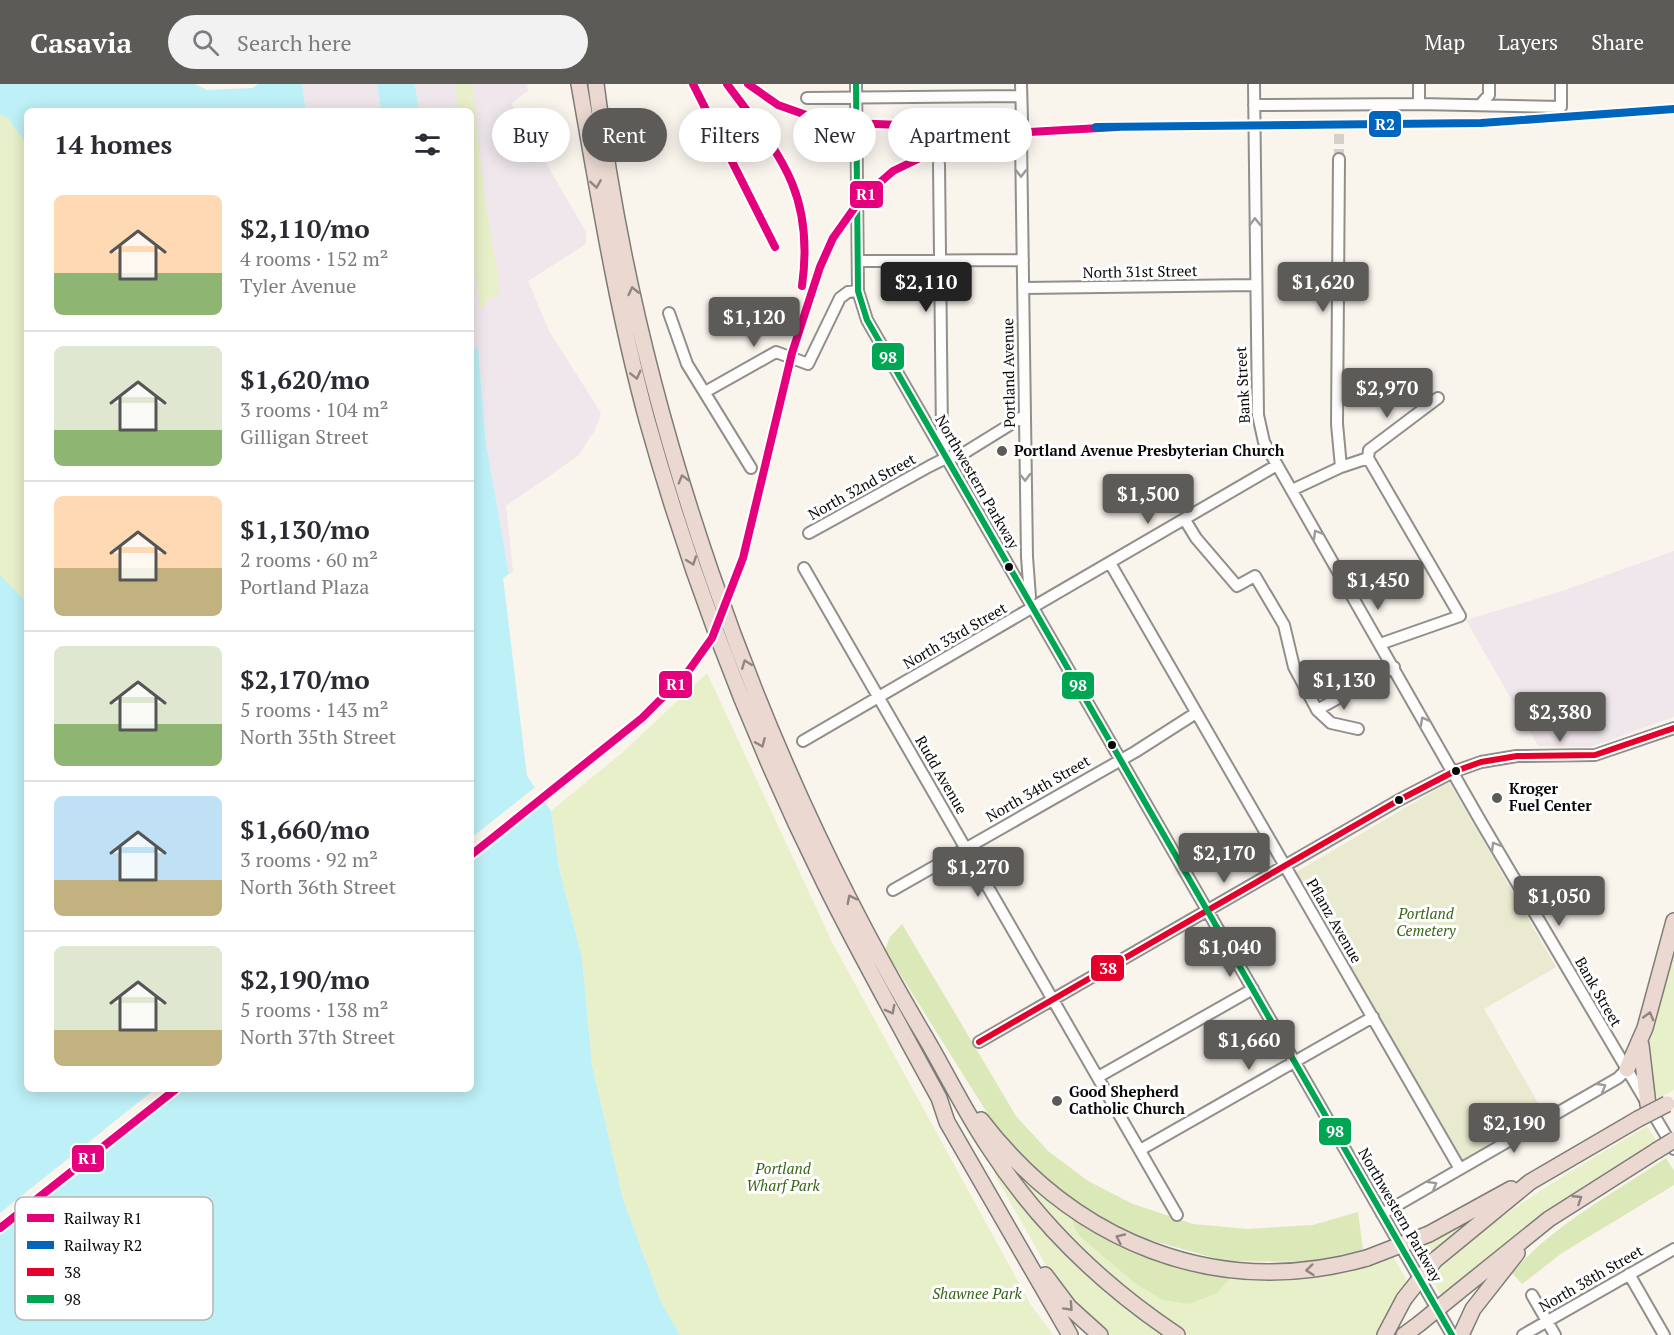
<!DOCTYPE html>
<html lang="en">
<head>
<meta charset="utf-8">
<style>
  :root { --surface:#fff; --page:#f2f2f3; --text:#2b2b33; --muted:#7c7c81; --line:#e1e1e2; --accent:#5d5b58 }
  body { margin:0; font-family:"PT Serif",serif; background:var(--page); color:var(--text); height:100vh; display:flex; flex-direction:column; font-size:22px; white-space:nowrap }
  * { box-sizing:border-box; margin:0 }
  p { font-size:20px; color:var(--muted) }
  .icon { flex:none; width:33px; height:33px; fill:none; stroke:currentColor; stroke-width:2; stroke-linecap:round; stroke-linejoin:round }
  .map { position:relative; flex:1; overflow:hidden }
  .sheet { position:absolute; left:24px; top:24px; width:450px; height:984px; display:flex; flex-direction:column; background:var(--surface); border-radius:9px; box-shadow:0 3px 15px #0003 }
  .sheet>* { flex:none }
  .guide { position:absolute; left:492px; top:24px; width:570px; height:54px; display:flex; gap:12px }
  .price { position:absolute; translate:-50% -51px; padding:0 14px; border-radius:6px; background:var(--accent); color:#fff; font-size:20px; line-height:39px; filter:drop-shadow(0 2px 3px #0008) }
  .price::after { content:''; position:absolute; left:50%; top:36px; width:18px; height:14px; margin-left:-9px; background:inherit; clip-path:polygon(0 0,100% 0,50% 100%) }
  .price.active { background:#222; color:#fff }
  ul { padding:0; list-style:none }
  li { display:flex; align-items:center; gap:18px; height:150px; padding:0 30px }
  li+li { border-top:2px solid var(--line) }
  li span { display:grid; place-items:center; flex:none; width:168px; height:120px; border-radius:9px; color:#555 }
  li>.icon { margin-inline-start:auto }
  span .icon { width:72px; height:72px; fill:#fffc; stroke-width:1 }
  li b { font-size:26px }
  h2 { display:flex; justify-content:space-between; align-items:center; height:72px; padding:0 30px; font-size:26px }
  .tag { padding:0 21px; border-radius:27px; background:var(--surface); box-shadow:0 3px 15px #0003; font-size:21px; line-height:54px }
  .tag.active { background:var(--accent); color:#fff }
  header { display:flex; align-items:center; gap:36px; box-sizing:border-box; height:84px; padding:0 30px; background:var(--accent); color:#fff }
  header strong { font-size:28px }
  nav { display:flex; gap:33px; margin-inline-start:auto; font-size:21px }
  .search { width:420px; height:54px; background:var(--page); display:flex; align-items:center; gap:15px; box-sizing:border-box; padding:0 21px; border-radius:33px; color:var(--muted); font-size:22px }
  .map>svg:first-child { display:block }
  .industrial { fill:#efe7eb }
  .green { fill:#e8f0c9 }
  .forest { fill:#dbe8b7 }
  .cemetery { fill:#e9eacf }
  .water { fill:#bef0f7 }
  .pier { fill:#f9f4ec }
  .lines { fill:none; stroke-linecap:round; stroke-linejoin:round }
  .minor-tunnel { stroke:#d5d1ca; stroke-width:10; stroke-dasharray:10 5; stroke-linecap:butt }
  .minor-casing { stroke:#918f8b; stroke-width:14 }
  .highway-casing { stroke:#7e7c78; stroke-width:18 }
  .minor { stroke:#fefdfc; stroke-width:10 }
  .highway { stroke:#ead8d1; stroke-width:15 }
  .highway-bridge-casing { stroke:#7e7c78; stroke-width:18; stroke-linecap:butt }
  .highway-bridge { stroke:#ead8d1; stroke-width:15 }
  .bus-1-casing { stroke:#fff; stroke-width:10 }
  .bus-2-casing { stroke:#fff; stroke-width:10 }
  .bus-1 { stroke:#e4002b; stroke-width:6 }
  .bus-2 { stroke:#00a651; stroke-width:6 }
  .rail-1-casing { stroke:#fff; stroke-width:12 }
  .rail-2-casing { stroke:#fff; stroke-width:12 }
  .rail-1 { stroke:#e5007d; stroke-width:8 }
  .rail-2 { stroke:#0065bd; stroke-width:8 }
  .oneway { stroke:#9c9b9b }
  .oneway2 { stroke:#908581 }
  .poi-dot { fill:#5d5b58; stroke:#fff; stroke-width:2 }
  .bus-dot { fill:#090909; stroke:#fff; stroke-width:2 }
  .labels { text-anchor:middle; stroke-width:6; stroke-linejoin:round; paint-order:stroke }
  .street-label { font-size:15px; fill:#090909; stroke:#fff }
  .poi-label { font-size:15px; font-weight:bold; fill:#090909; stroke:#fff; text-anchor:start }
  .park-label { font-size:15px; font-style:italic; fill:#376516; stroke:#fff }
  .key { fill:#fff; stroke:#b5b5b5; stroke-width:1.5 }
  .key-label { font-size:16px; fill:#090909 }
  .line-badge { stroke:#fff; stroke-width:2 }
  .badge-label { font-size:16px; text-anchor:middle; font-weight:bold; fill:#fff }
</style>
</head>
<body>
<header>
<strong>Casavia</strong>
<div class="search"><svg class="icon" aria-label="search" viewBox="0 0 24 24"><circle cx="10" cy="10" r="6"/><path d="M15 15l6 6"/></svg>Search here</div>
<nav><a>Map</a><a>Layers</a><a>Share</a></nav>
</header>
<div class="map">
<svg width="1674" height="1251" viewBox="0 0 1674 1251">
  <rect width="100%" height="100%" fill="#f9f4ec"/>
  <path class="industrial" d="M302,0H377L381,27H306Z
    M415,0H527L528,7L512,19L514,27L520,34L586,148V160L528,197L549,247L601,329L595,346L578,372L506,422L513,488L509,490L486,359L478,264H471V27H419Z
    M1674,467V633L1590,663L1538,662L1466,536L1562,507Z"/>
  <path class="green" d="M455,0H472L484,107L498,192L499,212L489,214L483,224L480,223L471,160V27H459Z
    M0,30L8,34L27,61V561L0,529Z
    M707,589L832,858L1031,1221L1053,1251H680L661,1218L623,1115L592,981L582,874L559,784L551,727L623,668Z
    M1674,858V1006L1658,1015L1653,1007L1644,968Z
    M1647,1042L1657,1058L1442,1213L1431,1194C1494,1130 1571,1087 1647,1042Z
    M1003,1071L1045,1113L1071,1132L1077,1150L1133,1198L1232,1192L1393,1172L1408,1199L1378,1251H1189L1150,1225L1084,1170L1041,1123Z
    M997,1085L1167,1251H1109L1096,1242L1054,1196L995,1091L994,1087Z
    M1472,1138L1424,1181L1414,1163Z"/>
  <path class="forest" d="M902,840L1016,1032L1048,1067L1088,1097L1133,1120L1193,1140L1247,1145L1313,1141L1358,1128L1363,1166L1305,1178L1225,1177L1143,1154L1086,1130L1032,1088L991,1035L885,866L890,853Z
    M1666,1074L1674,1087V1101L1562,1169L1522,1200L1512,1189C1553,1141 1614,1109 1666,1074Z
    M1071,1132C1127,1168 1169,1177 1232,1192L1217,1209L1189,1220L1163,1216L1133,1198L1077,1150Z"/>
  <path class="cemetery" d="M1449,698L1556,883L1484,925L1543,1028L1460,1077L1293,790Z"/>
  <path class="water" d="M0,0H195L207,6L253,4L258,0H302L306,27H27V61L8,34L0,30Z
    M377,0H415L419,27H381Z
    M478,263L486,359L509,490L503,494L527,692L551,727L559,784L582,874L592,981L623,1115L661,1218L680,1251H0V491L27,519V1005H471V264Z"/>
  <path class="pier" d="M538,701L546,714L471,773V754Z
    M155,1005H180L0,1148V1129Z"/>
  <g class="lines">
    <path class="minor-tunnel" d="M1021,55L1022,36
      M1339,75V32"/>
    <g class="minor-casing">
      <path id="minor" d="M856,0L858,207L867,236L1452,1251
        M1021,0L1022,36
        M1254,0L1258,331L1264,358L1481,738L1674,1065
        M1419,0V20
        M807,14L1021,12
        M1481,20L1489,11V0
        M1254,21L1419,20L1561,23V0
        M1021,55L1027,473L1030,513
        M1339,75L1337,340L1341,383
        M939,80L942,351L944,365
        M858,177L1023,176
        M1024,204L1256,201
        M669,229L687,280L751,384
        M705,308L776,268L808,280L840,214L848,208L858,207
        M1368,374L1460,532L1380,560
        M1368,374L1369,366L1438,314
        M1292,406L1341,383L1368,374
        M1185,436L1196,454L1237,502L1255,492L1284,541L1294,583L1317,626L1394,583
        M809,449L930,382L946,374L961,371L1024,332
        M1110,479L1460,1085
        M804,484L1177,1131
        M1317,626L1331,639L1358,645
        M803,657L1277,381
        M893,806L1135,668L1196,629
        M979,958L1399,716L1453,688L1481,678L1517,672L1595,671L1674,644
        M1098,993L1253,905
        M1140,1066L1373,933
        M1382,1130L1618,994L1627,985
        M1629,1190L1664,1251
        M1532,1211L1555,1251
        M1523,1251L1674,1165"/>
    </g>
    <g class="highway-casing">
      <path id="highway" d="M579,0C599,113 617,225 647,336C691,494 751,650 824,798C860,871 900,942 939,1014L947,1038L1070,1251
        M596,0C636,324 755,665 921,946C944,984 963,1025 988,1062C1037,1138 1102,1201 1177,1251
        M1641,961L1648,1021
        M1627,985L1645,944L1674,837
        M981,1036C1074,1157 1215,1217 1367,1174
        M1429,1150L1511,1105
        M1435,1176L1530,1098L1638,1035
        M1045,1191L1069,1223L1100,1251
        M1457,1209L1549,1135L1656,1067
        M1385,1251L1404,1215
        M1404,1251L1419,1240
        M1461,1251L1473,1225L1517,1169"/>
    </g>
    <use href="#minor" class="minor"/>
    <use href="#highway" class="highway"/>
    <g class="highway-bridge-casing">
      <path id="highway-bridge" d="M1638,1035L1667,1020
        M1656,1067L1674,1056
        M1367,1174L1429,1150
        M1404,1215L1435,1176
        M1419,1240L1457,1209"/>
    </g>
    <use href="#highway-bridge" class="highway-bridge"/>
    <g class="bus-1-casing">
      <path id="bus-1" d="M979,958L1399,716L1453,688L1481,678L1517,672L1595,671L1674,644"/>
    </g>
    <g class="bus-2-casing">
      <path id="bus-2" d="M856,0L858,207L867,236L1452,1251"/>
    </g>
    <use href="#bus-1" class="bus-1"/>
    <use href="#bus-2" class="bus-2"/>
    <g class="rail-1-casing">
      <path id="rail-1" d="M693,0L775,163
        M727,0C779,70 815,108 802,202
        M748,0L778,21L826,38L975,44
        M471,771L642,634L687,589L712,554L743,474L792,269L820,183L833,154L860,116L893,87L945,62L1011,49L1117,43
        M0,1144L176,1005"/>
    </g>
    <g class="rail-2-casing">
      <path id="rail-2" d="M1096,43L1481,39L1674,25"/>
    </g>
    <use href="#rail-1" class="rail-1"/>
    <use href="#rail-2" class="rail-2"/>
  </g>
  <defs><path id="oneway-chevron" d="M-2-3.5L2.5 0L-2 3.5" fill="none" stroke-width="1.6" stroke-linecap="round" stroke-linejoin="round" transform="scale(1.5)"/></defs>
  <g class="oneway">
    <use href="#oneway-chevron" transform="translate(1021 89) rotate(90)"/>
    <use href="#oneway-chevron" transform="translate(1255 138) rotate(-91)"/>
    <use href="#oneway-chevron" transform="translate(1025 393) rotate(89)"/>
    <use href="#oneway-chevron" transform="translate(1317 450) rotate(-120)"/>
    <use href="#oneway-chevron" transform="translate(1424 637) rotate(-119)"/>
    <use href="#oneway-chevron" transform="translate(1495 762) rotate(-120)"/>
    <use href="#oneway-chevron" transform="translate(1602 1003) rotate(-30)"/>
    <use href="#oneway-chevron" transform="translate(1433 1101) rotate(-30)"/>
  </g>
  <g class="oneway2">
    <use href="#oneway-chevron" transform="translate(596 100) rotate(81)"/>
    <use href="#oneway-chevron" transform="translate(633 207) rotate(-103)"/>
    <use href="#oneway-chevron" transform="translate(636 291) rotate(76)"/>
    <use href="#oneway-chevron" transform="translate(683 395) rotate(-106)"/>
    <use href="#oneway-chevron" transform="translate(692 477) rotate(70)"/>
    <use href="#oneway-chevron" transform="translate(746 580) rotate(-111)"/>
    <use href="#oneway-chevron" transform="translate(761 659) rotate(67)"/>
    <use href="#oneway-chevron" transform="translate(851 815) rotate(-117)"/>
    <use href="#oneway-chevron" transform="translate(891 926) rotate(62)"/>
    <use href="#oneway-chevron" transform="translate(1649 932) rotate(-75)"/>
    <use href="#oneway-chevron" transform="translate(1578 1115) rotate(-33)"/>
    <use href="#oneway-chevron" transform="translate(1120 1154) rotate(-155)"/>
    <use href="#oneway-chevron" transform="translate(1310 1186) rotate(174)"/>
    <use href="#oneway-chevron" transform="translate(1069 1223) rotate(47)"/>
  </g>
  <g class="poi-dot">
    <circle cx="1002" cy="367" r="6"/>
    <circle cx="1497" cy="714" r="6"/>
    <circle cx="1057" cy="1017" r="6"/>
  </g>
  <g class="bus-dot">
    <circle cx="1009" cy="483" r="5"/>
    <circle cx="1112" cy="661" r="5"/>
    <circle cx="1456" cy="687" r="5"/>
    <circle cx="1399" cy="716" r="5"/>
  </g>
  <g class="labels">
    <g class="street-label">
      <text transform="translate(1140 188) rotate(-1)" y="5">North 31st Street</text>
      <text transform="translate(1009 289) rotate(-91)" y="5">Portland Avenue</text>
      <text transform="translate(1243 301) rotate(-93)" y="5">Bank Street</text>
      <text transform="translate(977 398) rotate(60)" y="5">Northwestern Parkway</text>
      <text transform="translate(862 403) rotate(-29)" y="5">North 32nd Street</text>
      <text transform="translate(955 552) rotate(-30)" y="5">North 33rd Street</text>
      <text transform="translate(941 691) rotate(60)" y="5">Rudd Avenue</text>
      <text transform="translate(1038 705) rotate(-30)" y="5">North 34th Street</text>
      <text transform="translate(1334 837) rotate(60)" y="5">Pflanz Avenue</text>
      <text transform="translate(1598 908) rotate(60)" y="5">Bank Street</text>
      <text transform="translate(1400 1131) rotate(60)" y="5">Northwestern Parkway</text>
      <text transform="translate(1591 1195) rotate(-30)" y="5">North 38th Street</text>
    </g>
    <g class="poi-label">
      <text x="1014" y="372">Portland Avenue Presbyterian Church</text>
      <text x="1509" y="710">Kroger<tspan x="1509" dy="17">Fuel Center</tspan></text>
      <text x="1069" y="1013">Good Shepherd<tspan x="1069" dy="17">Catholic Church</tspan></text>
    </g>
    <g class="park-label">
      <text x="1426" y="835">Portland<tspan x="1426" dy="17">Cemetery</tspan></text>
      <text x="783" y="1090">Portland<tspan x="783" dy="17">Wharf Park</tspan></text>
      <text x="977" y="1215">Shawnee Park</text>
    </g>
  </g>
  <rect x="15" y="1113" width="198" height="123" rx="9" class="key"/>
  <rect x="27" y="1130" width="27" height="8" fill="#e5007d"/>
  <rect x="27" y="1157" width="27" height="8" fill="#0065bd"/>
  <rect x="27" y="1184" width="27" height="8" fill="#e4002b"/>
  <rect x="27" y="1211" width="27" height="8" fill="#00a651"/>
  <g class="key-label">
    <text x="64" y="1140">Railway R1</text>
    <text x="64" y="1167">Railway R2</text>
    <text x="64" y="1194">38</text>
    <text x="64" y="1221">98</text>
  </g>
  <g class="line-badge">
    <rect x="1368" y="26" width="34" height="28" rx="6" fill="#0065bd"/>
    <rect x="849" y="96" width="35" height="29" rx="6" fill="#e5007d"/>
    <rect x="871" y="258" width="34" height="29" rx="6" fill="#00a651"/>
    <rect x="658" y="586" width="35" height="29" rx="6" fill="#e5007d"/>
    <rect x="1061" y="587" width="34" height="29" rx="6" fill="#00a651"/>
    <rect x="1090" y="870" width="35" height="28" rx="6" fill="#e4002b"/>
    <rect x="1318" y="1033" width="34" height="29" rx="6" fill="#00a651"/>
    <rect x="71" y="1060" width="34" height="29" rx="6" fill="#e5007d"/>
  </g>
  <g class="badge-label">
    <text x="1385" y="46">R2</text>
    <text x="866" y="116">R1</text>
    <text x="888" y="279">98</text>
    <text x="676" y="606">R1</text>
    <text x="1078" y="607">98</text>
    <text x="1108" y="890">38</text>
    <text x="1335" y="1053">98</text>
    <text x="88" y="1080">R1</text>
  </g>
</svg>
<b class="price active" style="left:926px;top:229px">$2,110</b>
<b class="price" style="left:1323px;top:229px">$1,620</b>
<b class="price" style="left:754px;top:264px">$1,120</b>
<b class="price" style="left:1387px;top:335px">$2,970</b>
<b class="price" style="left:1148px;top:441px">$1,500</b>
<b class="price" style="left:1378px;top:527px">$1,450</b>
<b class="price" style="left:1344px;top:627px">$1,130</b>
<b class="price" style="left:1560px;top:659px">$2,380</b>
<b class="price" style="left:1224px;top:800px">$2,170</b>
<b class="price" style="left:978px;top:814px">$1,270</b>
<b class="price" style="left:1559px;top:843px">$1,050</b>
<b class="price" style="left:1230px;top:894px">$1,040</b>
<b class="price" style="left:1249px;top:987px">$1,660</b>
<b class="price" style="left:1514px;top:1070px">$2,190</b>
<div class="guide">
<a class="tag">Buy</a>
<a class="tag active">Rent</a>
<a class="tag">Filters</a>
<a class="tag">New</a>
<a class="tag">Apartment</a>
</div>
<section class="sheet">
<h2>14 homes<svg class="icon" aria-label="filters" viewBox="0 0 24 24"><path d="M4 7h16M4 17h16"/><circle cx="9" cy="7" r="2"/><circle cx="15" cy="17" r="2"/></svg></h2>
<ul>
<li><span style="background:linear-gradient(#ffd9b3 65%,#8fb573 0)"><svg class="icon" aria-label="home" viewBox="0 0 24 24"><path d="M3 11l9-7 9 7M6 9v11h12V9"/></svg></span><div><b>$2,110/mo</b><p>4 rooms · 152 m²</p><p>Tyler Avenue</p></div></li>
<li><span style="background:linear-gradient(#dfe7d0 70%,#8fb573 0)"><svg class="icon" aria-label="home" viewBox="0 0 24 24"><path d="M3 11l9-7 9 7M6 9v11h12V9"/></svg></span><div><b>$1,620/mo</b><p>3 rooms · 104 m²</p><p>Gilligan Street</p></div></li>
<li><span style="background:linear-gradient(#ffd9b3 60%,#c2b280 0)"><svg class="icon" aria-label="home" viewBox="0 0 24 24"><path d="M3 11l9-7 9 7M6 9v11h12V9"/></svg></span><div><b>$1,130/mo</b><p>2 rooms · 60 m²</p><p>Portland Plaza</p></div></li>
<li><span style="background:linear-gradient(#dfe7d0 65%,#8fb573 0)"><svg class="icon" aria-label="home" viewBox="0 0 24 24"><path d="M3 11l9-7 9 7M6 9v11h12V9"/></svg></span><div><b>$2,170/mo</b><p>5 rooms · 143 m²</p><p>North 35th Street</p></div></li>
<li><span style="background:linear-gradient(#bfe0f5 70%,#c2b280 0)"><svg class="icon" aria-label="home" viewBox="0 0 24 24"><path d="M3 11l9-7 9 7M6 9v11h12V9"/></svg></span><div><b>$1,660/mo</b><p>3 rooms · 92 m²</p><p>North 36th Street</p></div></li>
<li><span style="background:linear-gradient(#dfe7d0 70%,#c2b280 0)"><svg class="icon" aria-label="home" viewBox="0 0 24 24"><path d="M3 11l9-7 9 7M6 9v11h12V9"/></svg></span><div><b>$2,190/mo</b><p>5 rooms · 138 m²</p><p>North 37th Street</p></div></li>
</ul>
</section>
</div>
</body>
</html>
